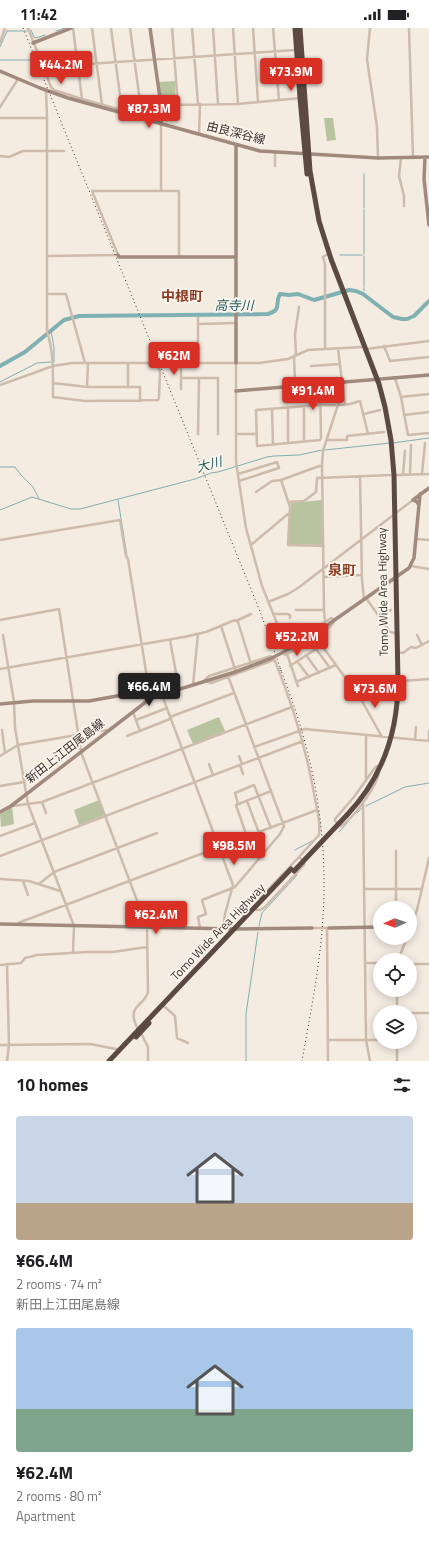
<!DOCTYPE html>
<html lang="en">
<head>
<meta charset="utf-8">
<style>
  :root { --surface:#fff; --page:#f2f2f2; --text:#202124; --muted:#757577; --accent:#d93025 }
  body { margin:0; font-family:"Titillium Web","Noto Sans JP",sans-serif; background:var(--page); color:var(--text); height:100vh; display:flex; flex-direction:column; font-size:15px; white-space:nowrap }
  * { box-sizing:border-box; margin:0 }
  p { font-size:13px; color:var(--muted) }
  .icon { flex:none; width:22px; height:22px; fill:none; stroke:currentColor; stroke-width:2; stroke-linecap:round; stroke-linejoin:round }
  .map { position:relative; height:1033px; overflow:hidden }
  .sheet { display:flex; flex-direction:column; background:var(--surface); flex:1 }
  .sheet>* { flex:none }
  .needle { width:26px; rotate:268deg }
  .buttons { position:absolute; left:373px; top:873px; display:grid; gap:8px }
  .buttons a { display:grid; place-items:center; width:44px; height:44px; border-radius:50%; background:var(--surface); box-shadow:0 2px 10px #0003; font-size:20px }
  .price { position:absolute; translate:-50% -34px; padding:0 9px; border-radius:4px; background:var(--accent); color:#fff; font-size:13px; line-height:26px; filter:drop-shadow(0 1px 2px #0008) }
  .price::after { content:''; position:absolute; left:50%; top:24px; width:12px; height:9px; margin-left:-6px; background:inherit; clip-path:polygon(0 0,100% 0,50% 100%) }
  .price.active { background:#222; color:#fff }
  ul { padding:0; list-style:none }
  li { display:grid; align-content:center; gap:8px; height:212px; padding:0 16px }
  li span { display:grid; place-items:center; height:124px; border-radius:4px; color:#555 }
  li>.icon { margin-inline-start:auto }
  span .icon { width:72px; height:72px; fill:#fffc; stroke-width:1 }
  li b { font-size:17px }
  h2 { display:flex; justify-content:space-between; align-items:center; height:48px; padding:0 16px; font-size:17px }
  .status { display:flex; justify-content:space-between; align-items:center; height:28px; padding:0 20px; background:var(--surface); direction:ltr }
  .status svg { height:11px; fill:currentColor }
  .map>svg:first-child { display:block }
  .green { fill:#b8c4a0 }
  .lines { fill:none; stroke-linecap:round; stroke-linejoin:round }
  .stream { stroke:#7fb0b2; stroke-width:1 }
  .river { stroke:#7fb0b2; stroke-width:4 }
  .street { stroke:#cdbbac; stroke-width:2.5 }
  .secondary { stroke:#a18a7d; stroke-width:3.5 }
  .highway { stroke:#5c4a42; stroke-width:5 }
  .rail { stroke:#3b302b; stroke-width:1; stroke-dasharray:1 3; stroke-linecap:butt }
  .secondary-bridge { stroke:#a18a7d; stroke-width:3.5 }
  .highway-bridge { stroke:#5c4a42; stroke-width:5 }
  .labels { text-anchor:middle; stroke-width:3.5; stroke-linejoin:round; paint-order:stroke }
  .street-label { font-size:12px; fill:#3b302b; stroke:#fbf5ee }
  .water-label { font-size:13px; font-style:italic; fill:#1f5a5e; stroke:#fbf5ee }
  .quarter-label { font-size:14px; font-weight:bold; fill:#8c3b22; stroke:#fbf5ee }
</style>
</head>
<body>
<div class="status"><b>11:42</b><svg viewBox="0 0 49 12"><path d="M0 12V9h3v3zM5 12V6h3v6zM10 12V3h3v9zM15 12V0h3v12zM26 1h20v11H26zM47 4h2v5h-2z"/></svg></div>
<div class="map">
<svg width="429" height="1033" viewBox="0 0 429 1033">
  <rect width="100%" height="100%" fill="#f4ebe1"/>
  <path class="green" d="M175,53L176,76H161L158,54Z
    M324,90H333L336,112L327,113Z
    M322,472L323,517L289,516L291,475Z
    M219,689L225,703L193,716L187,702Z
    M99,772L105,787L79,797L74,782Z
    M12,778L14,796L1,799L0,785Z"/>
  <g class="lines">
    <path class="stream" d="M31,2L34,9L36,10L45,7
      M7,3H27
      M56,3L65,0
      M0,19L7,3
      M0,32H34
      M364,180V146
      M364,226V182
      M340,227H362
      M364,259V228
      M364,263V260
      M51,303L54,319V334
      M0,354L37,335L51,334
      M393,415L429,410
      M325,422L390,415
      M0,439H15L21,447L33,459L39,471
      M118,472L127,528
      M0,482L32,469L71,481H80L195,451L211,445L218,444L267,429L274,428L299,427L322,422
      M366,778L405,759L429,755
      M357,785L362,780
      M339,804L348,794
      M295,822L312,813
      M289,856L297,847
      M259,898L262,885L288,857
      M246,1033V986L258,904"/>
    <path class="river" d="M0,338L25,324L64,292L79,288L268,286C283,281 274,276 280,266L289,267L298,266L314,272L349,262L356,263L363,266L393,289L402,291H407L414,288L429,273"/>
    <path class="street" d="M28,0L51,59L54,62L82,71L161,93
      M73,0L82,71
      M92,0L102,77
      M111,0L122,82
      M130,0L142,88
      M172,0L178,77
      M192,0L198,76
      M213,0L218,76
      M233,0L238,76
      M253,0L258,74
      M273,0L279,72
      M370,0L367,31L377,99L378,130
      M409,0L413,129
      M0,15L5,0
      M43,39L296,22
      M46,62L47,90V304C54,324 53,347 53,369L85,373L158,372L159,370L160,344L157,335
      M161,77L238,76L300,70
      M0,79L18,51
      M0,90H47
      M161,96V163
      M199,106L200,76
      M0,128L9,129L23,123H64
      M401,130L399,148L404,168V178
      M275,138V124
      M47,228L118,227L92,163H179V229
      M47,266H66L85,335
      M198,296L236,295
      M384,318L390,333L429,329
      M325,321V236L323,229L326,227
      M338,321L345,377
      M366,321L429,313
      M296,327L295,306L299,279
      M294,328L295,354L297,358
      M181,335V361
      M198,335V290
      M236,335V434L246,500L262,558L287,620
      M311,338L340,336
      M181,350H218V406
      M395,350L401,369L408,407L429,405
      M53,355L87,359H140V373
      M320,356L321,410L320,412L257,418L256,382L320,377H335
      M0,357L53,338L72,335H259L288,331L308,322L362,319
      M87,359L88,335
      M128,359V335
      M401,369L429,366
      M339,377L350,376L360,373L368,406
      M304,378V413
      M288,379V415
      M272,381L273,417
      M364,386L380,382
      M404,387L429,384
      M198,406L199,351
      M236,406H257
      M328,412H347V408L384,404
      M238,446L277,434L279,440L239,453
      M410,446L411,417
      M422,446L425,415
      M394,447L429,446
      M403,447L405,423
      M360,448L362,552L364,571
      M281,452L290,479L288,517L324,518
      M256,464L272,453L281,452L322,437
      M289,474L304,473L316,464L317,450L391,447
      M416,511L429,512
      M0,512L120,492L126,528L128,531L149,662
      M251,517L288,486
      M411,538L429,541
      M324,549L362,547
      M366,570L390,604L395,605
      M268,574L288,566L298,560L413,472
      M296,582H324
      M273,586H287L290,587V590
      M379,589L391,582
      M331,590L335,592L331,598L296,621L285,627L284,622Z
      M0,592L59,581L81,724L147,899L148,964C144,979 125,977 138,1001
      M236,593L251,586
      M325,593L324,582L322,437L323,423L343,361
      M221,598L235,641
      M3,607L14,674L15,700L28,776L74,898L73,925
      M417,607L422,617
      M315,608L362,673L382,709
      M170,612L179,661
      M316,621L330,640
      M397,624L403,625L411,619L416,620L429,613
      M287,626L298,658
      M306,627L319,645
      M274,632L211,655L204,653L209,648L271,628L275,633C293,678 307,723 315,771C317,782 321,796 319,807L298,830
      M297,633L309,649
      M290,638L322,617
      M0,641L184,609L206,604L235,592L238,594L251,636
      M296,654L336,637
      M193,657L198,606
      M352,659L374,655L429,651
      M162,667L233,857L225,886L223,900
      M133,684L140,703
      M170,689L234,665
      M136,692L167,680
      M2,702L5,725
      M127,708L170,691
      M415,712L416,699
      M429,713V703
      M254,719L305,701L429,713
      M0,728L18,717L106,702L108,703
      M239,728L242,736
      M209,736L213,747
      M240,737L243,746
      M377,738L374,741L354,769L335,791V793L341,798C353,791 377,758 379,744
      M366,753V708
      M0,758L24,754
      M247,773L259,805
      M42,774L46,785
      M363,774L366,1012L370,1033
      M238,776L235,765L254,757L271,800
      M13,778L42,774L292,679
      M0,808L35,795
      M247,809L236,777L271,763
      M239,812L243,825
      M396,823V880
      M0,828L303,713
      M0,851L29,853L60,863
      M23,853L28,867
      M39,856L54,844L157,805
      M365,861H422
      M257,882H260L265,879L304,837C305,834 301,829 298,830L260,870
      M145,892L173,882L180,900
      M18,895L317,782
      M200,900L198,889L206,886L202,872L235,859L280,806L284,798L228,648
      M312,900H327
      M327,900L328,1033
      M410,902L417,882L429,830
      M398,932L407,910
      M365,935H380
      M410,936H429
      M0,937L21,935L25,930L37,927L87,924H113L147,919
      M397,962V984
      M165,979L175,988L177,1010L188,1015
      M410,985H429
      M141,1005L148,1019V1033
      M328,1012H380
      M397,1014V1033
      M0,1017L90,1016L116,1021
      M7,1033L9,1017L7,936"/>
    <path class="secondary" d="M150,0L161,77V96
      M33,15L71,0
      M0,43L40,60L68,70L260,123L378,130L429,129
      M425,129L424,151L429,197
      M118,227L119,229H236
      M236,335V117
      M236,363L429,347
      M419,477L417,474L413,472L429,460
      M303,614L409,540L414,530L420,466
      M0,676L33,673H89L156,661L160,662L162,666
      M0,784L11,778L151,670L235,644
      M0,896L234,901L312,900
      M329,900L380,899"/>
    <path class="highway" d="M295,0L300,70L307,146
      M300,0L310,143L319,193L331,231L379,356L385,379L391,412L394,447L398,653C398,703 382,750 347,787
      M136,1009L149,995
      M109,1033L291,841"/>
    <path class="rail" d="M23,0L261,586L282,645
      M280,640C316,730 331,817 321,913C317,953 309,993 302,1033"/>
    <path class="secondary-bridge" d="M235,644L272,630L303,614"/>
    <path class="highway-bridge" d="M294,843L347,787"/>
  </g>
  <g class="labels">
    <g class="street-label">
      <text transform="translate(236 105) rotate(14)" y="4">由良深谷線</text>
      <text transform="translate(383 564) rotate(-91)" y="4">Tomo Wide Area Highway</text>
      <text transform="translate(65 723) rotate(-38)" y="4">新田上江田尾島線</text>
      <text transform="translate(218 904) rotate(-46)" y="4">Tomo Wide Area Highway</text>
    </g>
    <g class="water-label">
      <text x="234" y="282">高寺川</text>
      <text transform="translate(209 436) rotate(-15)" y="5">大川</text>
    </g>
    <g class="quarter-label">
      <text x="182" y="273">中根町</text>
      <text x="342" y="547">泉町</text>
    </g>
  </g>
</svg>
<div class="buttons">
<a><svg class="needle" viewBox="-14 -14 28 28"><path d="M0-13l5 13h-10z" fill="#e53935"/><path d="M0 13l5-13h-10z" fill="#757577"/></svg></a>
<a><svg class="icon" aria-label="locate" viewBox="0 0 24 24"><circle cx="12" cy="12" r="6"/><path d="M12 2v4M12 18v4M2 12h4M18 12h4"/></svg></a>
<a><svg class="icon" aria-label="layers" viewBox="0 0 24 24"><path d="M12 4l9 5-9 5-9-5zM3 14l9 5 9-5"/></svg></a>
</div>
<b class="price" style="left:61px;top:57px">¥44.2M</b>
<b class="price" style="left:291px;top:64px">¥73.9M</b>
<b class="price" style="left:149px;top:101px">¥87.3M</b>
<b class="price" style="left:174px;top:348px">¥62M</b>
<b class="price" style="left:313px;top:383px">¥91.4M</b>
<b class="price" style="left:297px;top:629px">¥52.2M</b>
<b class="price active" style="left:149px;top:679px">¥66.4M</b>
<b class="price" style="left:375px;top:681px">¥73.6M</b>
<b class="price" style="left:234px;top:838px">¥98.5M</b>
<b class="price" style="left:156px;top:907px">¥62.4M</b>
</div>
<section class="sheet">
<h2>10 homes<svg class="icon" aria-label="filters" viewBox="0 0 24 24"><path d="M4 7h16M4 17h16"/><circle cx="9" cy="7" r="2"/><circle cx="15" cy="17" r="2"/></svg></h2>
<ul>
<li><span style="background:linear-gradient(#c9d6e8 70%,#b9a48a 0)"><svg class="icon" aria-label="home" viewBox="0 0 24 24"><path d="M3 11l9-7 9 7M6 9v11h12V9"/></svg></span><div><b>¥66.4M</b><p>2 rooms · 74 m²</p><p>新田上江田尾島線</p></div></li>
<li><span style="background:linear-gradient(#a9c7e8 65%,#7fa58c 0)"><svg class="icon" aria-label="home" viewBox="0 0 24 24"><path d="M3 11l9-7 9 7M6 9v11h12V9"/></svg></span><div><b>¥62.4M</b><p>2 rooms · 80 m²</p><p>Apartment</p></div></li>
</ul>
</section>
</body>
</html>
